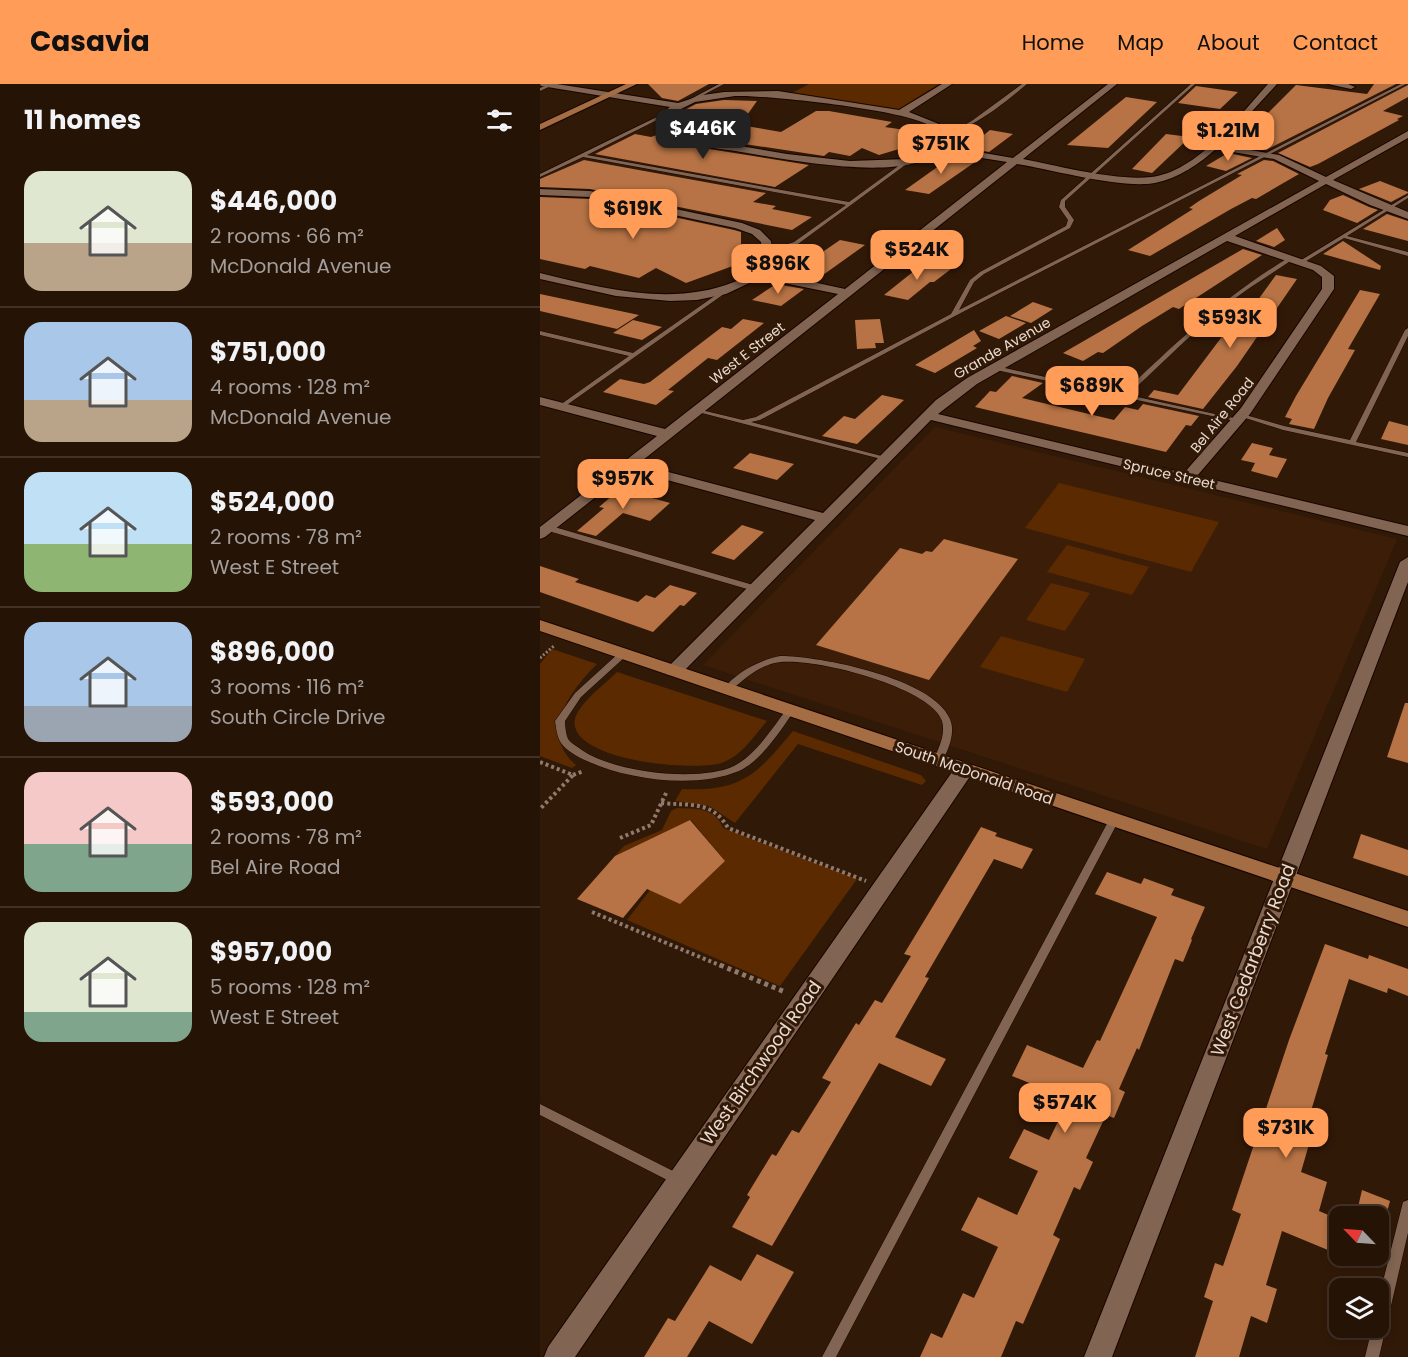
<!DOCTYPE html>
<html lang="en">
<head>
<meta charset="utf-8">
<style>
  :root { --surface:#251306; --page:#312014; --text:#f1f3f6; --muted:#a39e9b; --line:#423228; --accent:#fe9c58 }
  body { margin:0; font-family:Poppins,sans-serif; background:var(--page); color:var(--text); height:100vh; display:flex; flex-direction:column; font-size:22px; white-space:nowrap }
  * { box-sizing:border-box; margin:0 }
  p { font-size:20px; color:var(--muted) }
  .icon { flex:none; width:33px; height:33px; fill:none; stroke:currentColor; stroke-width:2; stroke-linecap:round; stroke-linejoin:round }
  .map { position:relative; flex:1; overflow:hidden }
  .sheet { display:flex; flex-direction:column; background:var(--surface); width:540px }
  .sheet>* { flex:none }
  .needle { width:39px; rotate:295deg }
  .buttons { position:absolute; left:789px; top:1122px; display:grid; gap:12px }
  .buttons a { display:grid; place-items:center; width:60px; height:60px; border-radius:12px; background:var(--surface); box-shadow:0 3px 9px #0003,0 0 0 2px var(--line); font-size:30px }
  .price { position:absolute; translate:-50% -51px; padding:0 14px; border-radius:12px; background:var(--accent); color:#111; font-size:20px; line-height:39px; filter:drop-shadow(0 2px 3px #0008) }
  .price::after { content:''; position:absolute; left:50%; top:36px; width:18px; height:14px; margin-left:-9px; background:inherit; clip-path:polygon(0 0,100% 0,50% 100%) }
  .price.on { background:#222; color:#fff }
  ul { padding:0; list-style:none }
  li { display:flex; align-items:center; gap:18px; height:150px; padding:0 24px }
  li+li { border-top:2px solid var(--line) }
  li span { display:grid; place-items:center; flex:none; width:168px; height:120px; border-radius:18px; color:#555 }
  li>.icon { margin-inline-start:auto }
  span .icon { width:72px; height:72px; fill:#fffc; stroke-width:1 }
  li b { font-size:26px }
  h2 { display:flex; justify-content:space-between; align-items:center; height:72px; padding:0 24px; font-size:26px }
  header { display:flex; align-items:center; gap:36px; box-sizing:border-box; height:84px; padding:0 30px; background:var(--accent); color:#111 }
  header strong { font-size:28px }
  nav { display:flex; gap:33px; margin-inline-start:auto; font-size:21px }
  main { display:flex; flex:1; min-height:0 }
  .map>svg:first-child { display:block }
  .built { fill:#3c1e08 }
  .green { fill:#5b2a00 }
  .building { fill:#b77345 }
  .lines { fill:none; stroke-linecap:round; stroke-linejoin:round }
  .lane-casing { stroke:#180400; stroke-width:1 }
  .street-casing { stroke:#180400; stroke-width:2 }
  .secondary-casing { stroke:#180400; stroke-width:2 }
  .path-far2 { stroke:#8f7a6d; stroke-width:3; stroke-dasharray:2 2; stroke-linecap:butt }
  .path-far1 { stroke:#8f7a6d; stroke-width:4; stroke-dasharray:3 3; stroke-linecap:butt }
  .path { stroke:#8f7a6d; stroke-width:5; stroke-dasharray:4 4; stroke-linecap:butt }
  .lane { fill:#816451; fill-rule:evenodd }
  .street { fill:#816451; fill-rule:evenodd }
  .secondary { fill:#a46d44; fill-rule:evenodd }
  .labels { text-anchor:middle; stroke-width:6; stroke-linejoin:round; paint-order:stroke }
  .far-street-label { font-size:14px; fill:#ead9cf; stroke:#311908 }
  .street-label { font-size:15px; fill:#ead9cf; stroke:#311908 }
  .near-street-label { font-size:18px; fill:#ead9cf; stroke:#311908 }
</style>
</head>
<body>
<header>
<strong>Casavia</strong>
<nav><a>Home</a><a>Map</a><a>About</a><a>Contact</a></nav>
</header>
<main>
<section class="sheet">
<h2>11 homes<svg class="icon" aria-label="filters" viewBox="0 0 24 24"><path d="M4 7h16M4 17h16"/><circle cx="9" cy="7" r="2"/><circle cx="15" cy="17" r="2"/></svg></h2>
<ul>
<li><span style="background:linear-gradient(#dfe7d0 60%,#b9a48a 0)"><svg class="icon" aria-label="home" viewBox="0 0 24 24"><path d="M3 11l9-7 9 7M6 9v11h12V9"/></svg></span><div><b>$446,000</b><p>2 rooms · 66 m²</p><p>McDonald Avenue</p></div></li>
<li><span style="background:linear-gradient(#a9c7e8 65%,#b9a48a 0)"><svg class="icon" aria-label="home" viewBox="0 0 24 24"><path d="M3 11l9-7 9 7M6 9v11h12V9"/></svg></span><div><b>$751,000</b><p>4 rooms · 128 m²</p><p>McDonald Avenue</p></div></li>
<li><span style="background:linear-gradient(#bfe0f5 60%,#8fb573 0)"><svg class="icon" aria-label="home" viewBox="0 0 24 24"><path d="M3 11l9-7 9 7M6 9v11h12V9"/></svg></span><div><b>$524,000</b><p>2 rooms · 78 m²</p><p>West E Street</p></div></li>
<li><span style="background:linear-gradient(#a9c7e8 70%,#9aa5b1 0)"><svg class="icon" aria-label="home" viewBox="0 0 24 24"><path d="M3 11l9-7 9 7M6 9v11h12V9"/></svg></span><div><b>$896,000</b><p>3 rooms · 116 m²</p><p>South Circle Drive</p></div></li>
<li><span style="background:linear-gradient(#f6c9c9 60%,#7fa58c 0)"><svg class="icon" aria-label="home" viewBox="0 0 24 24"><path d="M3 11l9-7 9 7M6 9v11h12V9"/></svg></span><div><b>$593,000</b><p>2 rooms · 78 m²</p><p>Bel Aire Road</p></div></li>
<li><span style="background:linear-gradient(#dfe7d0 75%,#7fa58c 0)"><svg class="icon" aria-label="home" viewBox="0 0 24 24"><path d="M3 11l9-7 9 7M6 9v11h12V9"/></svg></span><div><b>$957,000</b><p>5 rooms · 128 m²</p><p>West E Street</p></div></li>
</ul>
</section>
<div class="map">
<svg width="868" height="1273" viewBox="0 0 868 1273">
  <rect width="100%" height="100%" fill="#311908"/>
  <path class="built" d="M395,343L857,455L727,765L163,581Z"/>
  <path class="green" d="M269,0H399L357,26L252,9Z
    M519,399L679,438L651,488L485,444Z
    M527,461L609,483L592,511L507,488Z
    M511,499L550,509L525,547L486,536Z
    M461,552L545,575L527,608L440,583Z
    M12,565L57,580C27,610 0,650 36,681L32,684L0,672V580Z
    M77,588L227,637C214,652 202,671 184,678C160,689 26,677 35,635C38,620 66,599 77,588Z
    M253,647L381,691L386,697L382,701L258,660L195,739L169,722L135,717L142,705C202,708 217,690 253,647Z
    M137,724C157,725 175,723 183,744L317,795L240,902L87,836L110,806L185,777L151,736L75,772L84,762L122,746L131,727Z"/>
  <path class="building" d="M108,0H169L138,17L122,14Z
    M834,0H856L726,66L702,62L709,59L700,57L756,1L827,10Z
    M868,1V13L843,27L863,32L857,35L859,36L778,80L770,83L738,69Z
    M656,2L698,8L680,25L638,19Z
    M586,13L617,18L568,64L527,61Z
    M184,16L217,17L200,41L241,48L276,27H289L352,38L345,43L372,47L370,48L377,49L373,52H378L359,65L339,71L322,64L310,72L289,68L284,72L159,53L137,45L148,41L137,30L156,20Z
    M450,46L473,50L449,68L428,64Z
    M123,49L132,55L157,63L269,81L235,103L55,70L95,50L111,53Z
    M626,50L650,53L612,89L592,85Z
    M688,69L712,74L686,87L666,82Z
    M417,72L438,76L389,110L365,106L403,79L407,80Z
    M44,76L226,109L213,118L236,122L232,125L272,133L252,146L50,105L0,103V95Z
    M724,76L733,77L759,90L716,115L712,114L691,125L610,172L588,166L653,125L649,124L659,117L702,91L697,90Z
    M840,97L868,108V109L851,118L819,105Z
    M803,111L829,123L838,126L817,139L783,126L790,116Z
    M0,113L50,115L194,146L201,148V179L146,199L116,184L99,194L50,182L45,185L0,175Z
    M847,130L868,137V157L823,145Z
    M737,144L745,156L734,163L716,157Z
    M300,156L325,161L276,196L249,191Z
    M803,157L841,182L840,186L783,170Z
    M703,165L722,171L639,225L633,223L602,242L563,269L558,268L543,277L523,269Z
    M384,179L411,185L394,198H390L368,216L344,211Z
    M736,191L757,195L697,282L663,325L608,313L614,306L638,311L690,242L696,244L702,238Z
    M236,200L264,205L241,222L212,216Z
    M820,206L840,210L808,265L815,266L788,314L774,345L749,340L752,335L745,333L756,312Z
    M0,210L99,231L77,245L0,227Z
    M493,218L513,225L491,239L470,232Z
    M466,232L486,239L459,255L439,247Z
    M203,235L224,239L177,276L168,274L128,306L134,307L116,321L63,308L80,295L104,300L110,298L182,243L191,245Z
    M340,235L344,259H335L336,264L317,265L315,236Z
    M93,236L122,243L102,256L73,249Z
    M434,246L441,257L433,262L437,264L395,289L375,281Z
    M472,292L503,299L482,314L574,336L585,323L598,326L603,320L659,332L651,342L646,341L626,368L435,323L450,307L456,308Z
    M342,311L364,316L317,360L282,352L304,332L315,335Z
    M849,337L868,342V361L841,355Z
    M712,359L733,364L729,371L747,375L737,394L711,387L715,379L701,376Z
    M210,369L254,380L237,396L193,384Z
    M80,405L130,419L110,437L83,429L56,452L37,447L64,424L59,423Z
    M202,441L224,448L194,476L171,469Z
    M404,455L478,475L389,596L276,561L360,464L382,470L386,467L392,468Z
    M0,482L39,495L35,498L98,518L106,511L115,514L130,501L157,509L144,522L140,521L113,548L0,508Z
    M865,619H868V679L847,673Z
    M150,736L185,777L140,820L107,805L83,834L37,815L75,772Z
    M441,743L457,749L455,752L493,765L482,785L454,775L385,893L389,894L355,953L406,975L391,1002L339,979L232,1162L192,1143L210,1113L207,1111L232,1070L236,1072L252,1046L259,1049L291,998L282,994L316,939L319,941L335,916L342,919L371,872L364,870Z
    M821,750L868,766V792L813,774Z
    M567,788L601,800L604,794L634,805L631,811L665,823L651,855L652,856L643,878L635,875L599,966L597,964L579,1005L585,1008L574,1034L566,1031L546,1074L553,1078L540,1106L534,1103L513,1151L520,1155L483,1240L476,1237L461,1273H380L391,1249L402,1254L423,1209L434,1214L458,1163L421,1146L438,1113L477,1131L498,1087L469,1074L484,1045L509,1056L529,1015L472,992L487,961L543,984L557,956L560,957L617,833L555,810Z
    M785,860L828,875L829,871L868,885V912L848,904L847,909L809,895L785,970L788,971L767,1040L774,1043L761,1088L787,1098L779,1127L800,1136V1171L742,1147L726,1201L737,1205L727,1239L711,1232L699,1273H655L673,1217L664,1213L675,1179L683,1182L701,1130L692,1126L749,956Z
    M822,1106L850,1117L846,1132H816Z
    M217,1170L254,1188L212,1260L169,1237L147,1273H104L128,1234L135,1237L170,1181L201,1197Z"/>
  <g class="lines">
    <g class="lane-casing">
      <path id="lane" d="M10,0H15L0,7V4Z
        M179,0H184L150,18L147,17Z
        M482,0H487C462,21 434,44 402,52L400,51L423,42L433,36Z
        M651,0H655L525,117V123L534,136L530,144L444,190L434,198L419,226L861,0H866L415,232L220,336L211,338L349,374V376H345L154,327L157,325L203,336L216,333L411,230L430,196L440,188L526,142L528,136L519,123L521,116Z
        M123,30L125,32L47,71L309,118L368,75L372,76L258,160L227,170L224,168L225,167L254,158L306,121L43,73L0,93V90Z
        M868,111V114L807,152L868,168V172L804,154L763,179L758,178Z
        M750,173L755,174L708,205L686,221L645,257L588,311L698,335L700,336V338L456,286L453,284L456,282L582,310C635,260 687,210 750,173Z
        M186,204L191,205L24,323H20V321L89,272L0,251V247L93,269Z
        M868,244V252L816,358L868,369V373L743,346L699,332L702,330L744,342L810,356L865,246Z
        M5,442H11L220,503L221,505L217,507H214L5,446Z
        M83,567L87,570L86,572L41,613L25,637C25,643 26,650 28,655C31,659 35,661 39,664C69,688 159,699 194,682C217,670 232,644 247,625H253L254,627C241,646 221,677 199,687C156,705 88,696 47,677C38,673 27,667 21,659C17,653 16,644 15,637L35,609L80,568Z
        M240,572C280,572 393,594 410,635C416,649 408,667 401,679L398,680L393,677C398,665 406,651 402,637C392,603 267,571 235,579C217,583 203,596 189,608L186,609L182,606C197,588 217,577 240,572Z
        M574,732L577,733L579,736L296,1273H282L569,736L571,733Z
        M0,1020L143,1092L145,1096L143,1100L139,1102L135,1100L0,1031Z
        M868,1116V1149L839,1273H825L832,1244H838V1217L862,1122L863,1118Z"/>
    </g>
    <g class="street-casing">
      <path id="street" d="M0,0H17L138,19L163,11L184,8L238,7L359,26L402,0H412L369,28L399,40L408,56L403,62L473,74L568,0H577L483,75C519,82 576,97 611,93C657,88 699,32 728,0H737L681,61L739,71L786,93L868,47V54L793,96L868,128V135L830,121L786,100L695,152L781,182L794,192V205L710,330L657,392L868,442V452L391,336L140,591H128L125,587L128,583L275,436L90,386L5,453L0,455V443L117,352L0,321V313L125,345L298,210L220,194L186,210L157,216L130,217L76,212L0,195V189C62,204 132,223 194,198C217,189 224,183 221,158L212,150L195,144L50,113L0,111V105L50,107L202,139L220,146L231,157L233,175L227,188L305,205L467,78L398,67C367,100 243,75 201,68C178,64 154,63 133,53C126,50 122,44 118,37L119,31L130,23L1,2ZM195,12C226,11 371,26 392,43C395,46 397,52 398,56L387,68L367,75L310,77L247,70L158,55L137,48L126,37L127,32L155,18ZM676,65L734,75L779,97L427,294L396,316L283,429L98,380L477,80C513,86 582,105 615,99C639,94 659,80 676,65ZM687,157L773,186L782,193V205L701,324L644,389L398,330L437,300Z
        M788,0H808L815,3L811,5Z
        M868,473V498L572,1273H544L860,478Z
        M424,679L431,681L433,686L431,691L35,1273H4L8,1263L417,681Z"/>
    </g>
    <g class="secondary-casing">
      <path id="secondary" d="M86,0H97L0,46V40Z
        M0,536L868,827V843L0,547Z"/>
    </g>
    <path class="path-far2" d="M0,574L15,561"/>
    <path class="path-far1" d="M0,678L33,691L1,724
      M33,691L44,687
      M121,719C150,722 172,716 188,744L326,797
      M80,754L111,741L127,707
      M52,828L184,883"/>
    <path class="path" d="M180,881L245,908"/>
    <use href="#lane" class="lane"/>
    <use href="#street" class="street"/>
    <use href="#secondary" class="secondary"/>
  </g>
  <g class="labels">
    <g class="far-street-label">
      <text transform="translate(462 264) rotate(-30)" y="5">Grande Avenue</text>
      <text transform="translate(207 269) rotate(-38)" y="5">West E Street</text>
      <text transform="translate(682 331) rotate(-51)" y="5">Bel Aire Road</text>
      <text transform="translate(629 390) rotate(13)" y="5">Spruce Street</text>
    </g>
    <g class="street-label">
      <text transform="translate(434 689) rotate(19)" y="5">South McDonald Road</text>
    </g>
    <g class="near-street-label">
      <text transform="translate(713 876) rotate(-69)" y="6">West Cedarberry Road</text>
      <text transform="translate(221 979) rotate(-55)" y="6">West Birchwood Road</text>
    </g>
  </g>
</svg>
<div class="buttons">
<a><svg class="needle" viewBox="-14 -14 28 28"><path d="M0-13l5 13h-10z" fill="#e53935"/><path d="M0 13l5-13h-10z" fill="#a39e9b"/></svg></a>
<a><svg class="icon" aria-label="layers" viewBox="0 0 24 24"><path d="M12 4l9 5-9 5-9-5zM3 14l9 5 9-5"/></svg></a>
</div>
<b class="price on" style="left:163px;top:76px">$446K</b>
<b class="price" style="left:688px;top:78px">$1.21M</b>
<b class="price" style="left:401px;top:91px">$751K</b>
<b class="price" style="left:93px;top:156px">$619K</b>
<b class="price" style="left:377px;top:197px">$524K</b>
<b class="price" style="left:238px;top:211px">$896K</b>
<b class="price" style="left:690px;top:265px">$593K</b>
<b class="price" style="left:552px;top:333px">$689K</b>
<b class="price" style="left:83px;top:426px">$957K</b>
<b class="price" style="left:525px;top:1050px">$574K</b>
<b class="price" style="left:746px;top:1075px">$731K</b>
</div>
</main>
</body>
</html>
